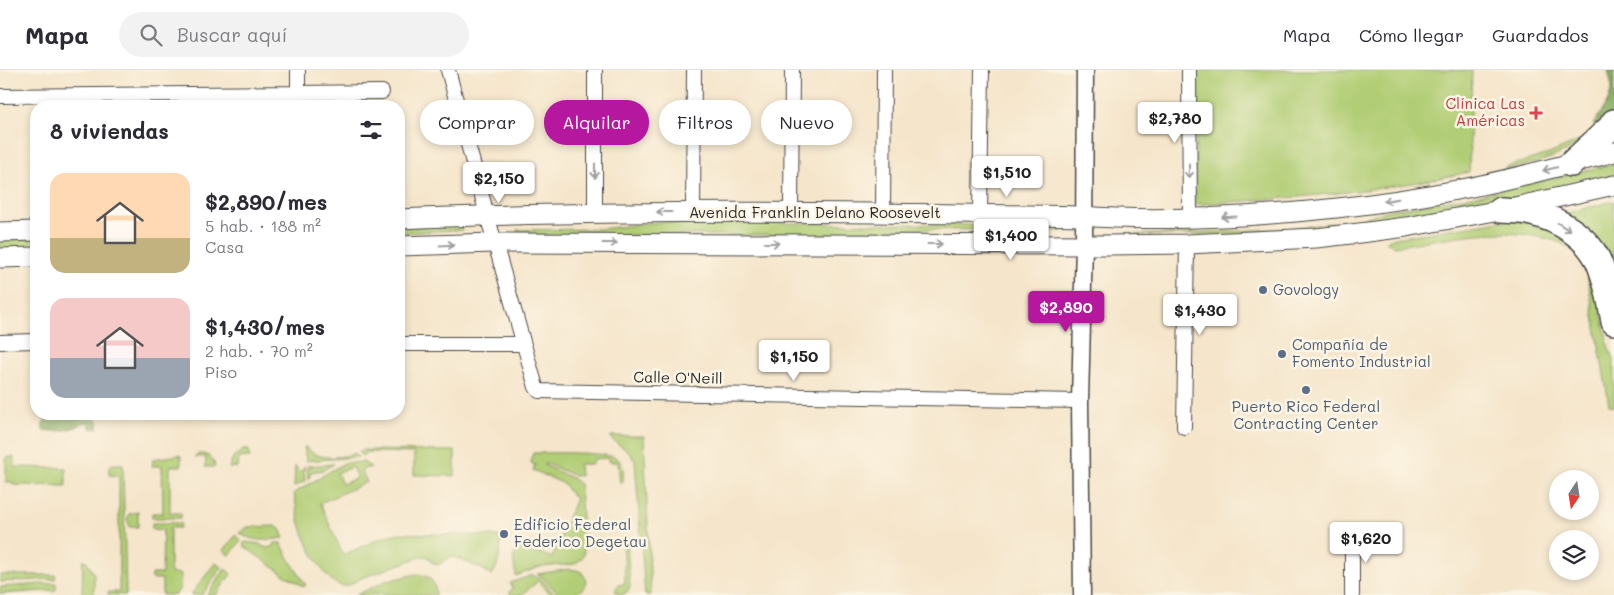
<!DOCTYPE html>
<html lang="es">
<head>
<meta charset="utf-8">
<style>
  :root { --surface:#fff; --page:#f2f2f3; --text:#2b2b33; --muted:#7c7c81; --line:#e1e1e2; --accent:#b5179e }
  body { margin:0; font-family:Mali,sans-serif; background:var(--page); color:var(--text); height:100vh; display:flex; flex-direction:column; font-size:19px; white-space:nowrap }
  * { box-sizing:border-box; margin:0 }
  p { font-size:16px; color:var(--muted) }
  .icon { flex:none; width:28px; height:28px; fill:none; stroke:currentColor; stroke-width:2; stroke-linecap:round; stroke-linejoin:round }
  .map { position:relative; flex:1; overflow:hidden }
  .drawer { position:absolute; left:30px; top:30px; width:375px; height:320px; display:flex; flex-direction:column; background:var(--surface); border-radius:20px; box-shadow:0 2px 8px #0003 }
  .drawer>* { flex:none }
  .banner { position:absolute; left:420px; top:30px; width:475px; height:45px; display:flex; gap:10px }
  .needle { width:32px; rotate:192deg }
  .tools { position:absolute; left:1549px; top:400px; display:grid; gap:10px }
  .tools a { display:grid; place-items:center; width:50px; height:50px; border-radius:50%; background:var(--surface); box-shadow:0 2px 8px #0003; font-size:25px }
  .price { position:absolute; translate:-50% -42px; padding:0 11px; border-radius:5px; background:#fff; color:#222; font-size:16px; line-height:32px; filter:drop-shadow(0 1px 2px #0008) }
  .price::after { content:''; position:absolute; left:50%; top:30px; width:15px; height:11px; margin-left:-8px; background:inherit; clip-path:polygon(0 0,100% 0,50% 100%) }
  .price.selected { background:var(--accent); color:#fff }
  ul { padding:0; list-style:none }
  li { display:flex; align-items:center; gap:15px; height:125px; padding:0 20px }
  li span { display:grid; place-items:center; flex:none; width:140px; height:100px; border-radius:15px; color:#555 }
  li>.icon { margin-inline-start:auto }
  span .icon { width:60px; height:60px; fill:#fffc; stroke-width:1 }
  li b { font-size:21px }
  h2 { display:flex; justify-content:space-between; align-items:center; height:60px; padding:0 20px; font-size:21px }
  .chip { padding:0 18px; border-radius:22px; background:var(--surface); box-shadow:0 2px 8px #0003; font-size:18px; line-height:45px }
  .chip.selected { background:var(--accent); color:#fff }
  header { display:flex; align-items:center; gap:30px; box-sizing:border-box; height:70px; padding:0 25px; background:var(--surface); border-bottom:1px solid var(--line) }
  header strong { font-size:24px }
  nav { display:flex; gap:28px; margin-inline-start:auto; font-size:18px }
  .search { width:350px; height:45px; background:var(--page); display:flex; align-items:center; gap:12px; box-sizing:border-box; padding:0 18px; border-radius:28px; color:var(--muted); font-size:19px }
  .map>svg:first-child { display:block }
  .green { fill:#b1cd74; stroke:#6e7c50; fill-rule:evenodd }
  .forest { fill:#8cb066; stroke:#5c6e48 }
  .lines { fill:none; stroke-linecap:round; stroke-linejoin:round }
  .minor-casing { stroke:#494743; stroke-width:16 }
  .tertiary-casing { stroke:#494743; stroke-width:19 }
  .secondary-casing { stroke:#494743; stroke-width:21 }
  .motorway-casing { stroke:#494743; stroke-width:28 }
  .minor { stroke:#fff; stroke-width:14 }
  .tertiary { stroke:#fff; stroke-width:16 }
  .secondary { stroke:#fff; stroke-width:19 }
  .motorway { stroke:#fff; stroke-width:25 }
  .oneway { stroke:#a0a0a0 }
  .health-dot { fill:#e0444e; stroke:#fcf5e5; stroke-width:2 }
  .service-dot { fill:#5c6f8a; stroke:#fcf5e5; stroke-width:2 }
  .labels { text-anchor:middle; stroke-width:5; stroke-linejoin:round; paint-order:stroke }
  .health-label { font-size:15px; fill:#be3a42; stroke:#fcf5e5; text-anchor:end }
  .street-label { font-size:15px; fill:#2b2b2b; stroke:#fcf5e5 }
  .service-label { font-size:15px; fill:#4e5e75; stroke:#fcf5e5; text-anchor:start }
</style>
</head>
<body>
<header>
<strong>Mapa</strong>
<div class="search"><svg class="icon" aria-label="search" viewBox="0 0 24 24"><circle cx="10" cy="10" r="6"/><path d="M15 15l6 6"/></svg>Buscar aquí</div>
<nav><a>Mapa</a><a>Cómo llegar</a><a>Guardados</a></nav>
</header>
<div class="map">
<svg width="1614" height="525" viewBox="0 0 1614 525">
  <rect width="100%" height="100%" fill="#fcf5e5"/>
  <filter id="ink" filterUnits="userSpaceOnUse"><feTurbulence type="fractalNoise" baseFrequency=".02" numOctaves="2"/><feDisplacementMap in="SourceGraphic" scale="10" xChannelSelector="R" yChannelSelector="G"/><feConvolveMatrix kernelMatrix="1 2 1 2 8 2 1 2 1" color-interpolation-filters="sRGB"/></filter>
  <filter id="wash" filterUnits="userSpaceOnUse"><feTurbulence type="fractalNoise" baseFrequency=".0096" numOctaves="4" result="noise"/><feDisplacementMap in="SourceGraphic" scale="20" xChannelSelector="R" yChannelSelector="G"/><feGaussianBlur stdDeviation="1.12" result="paint"/><feColorMatrix in="noise" values="0 0 0 0 0 0 0 0 0 0 0 0 0 0 0 0 0 1.4 0 .05"/><feComposite in="paint" operator="in"/></filter>
  <g filter="url(#wash)">
    <rect width="100%" height="100%" fill="#f5e5ca"/>
    <path class="green" d="M1197,0H1472L1469,102C1380,122 1286,129 1195,134Z
      M1584,69C1563,88 1531,94 1505,100V97L1549,84Z
      M1614,94V105L1481,136L1391,151L1279,164L1102,166L1111,164H1160L1279,159L1353,151L1390,140L1479,125Z
      M1614,131V204L1553,147Z
      M1512,149L1553,160L1573,175L1591,199L1597,221L1609,279L1614,289V337L1609,335L1587,205C1584,197 1581,188 1574,182C1565,173 1554,170 1543,168C1492,156 1446,169 1396,176L1387,173V171L1389,169Z
      M659,152L1005,155L1063,156L1062,161L901,159L854,165H518L517,160L600,159Z
      M462,155V160L399,163V157Z
      M36,169V181L0,182V170Z
      M611,366H644L651,525H645L635,391L628,381L611,369Z
      M304,377H306C317,391 340,388 355,383L358,387L306,391Z
      M243,380H249L250,387L239,388L238,397L229,398L233,387Z
      M364,380L455,381V406L414,405V383L367,382L362,386L359,381Z
      M533,383C548,383 609,381 618,389C624,394 624,403 623,411L620,413L618,392H609L607,388L594,389L593,394H579L580,406L573,405L545,393L544,395L572,408L580,414L584,484L581,489L575,494L540,497L516,506L513,488L519,474L552,488L576,428L571,425L564,414L533,400L535,395L531,393Z
      M198,384C207,383 214,388 215,397H205L206,387H195Z
      M179,385L181,386V396H170V443H181V448H152V443H163L162,396H152L153,389Z
      M8,387H14V397L66,398V416L13,415V412H6V390Z
      M363,392L371,397L361,400L367,412L320,433L343,485L386,466L398,463L497,466L501,467C500,479 500,495 492,505L480,498L452,486L438,495L433,493L428,487L423,486C403,493 382,501 362,508C356,510 351,516 344,516C327,517 307,474 302,460C298,448 296,435 294,423L344,393ZM352,397L357,408L342,414L337,403Z
      M113,394H123V397L126,525H108V522H119V406L109,405V397Z
      M334,394L323,400L310,402V408L308,409L307,396Z
      M295,396L300,401H303L304,396L305,411L294,417Z
      M138,442V457H130L127,449L129,444Z
      M152,453H181L180,458H170V503L181,504L180,518L175,525H162V509H152V504H162L163,460L152,459Z
      M275,456L280,459L284,468C267,470 254,473 239,463L248,457Z
      M236,465L241,471L229,486L224,480Z
      M623,467L627,470L630,517L627,522L622,525L616,523V519L618,515L625,513Z
      M245,472L261,474L262,476L267,478L274,476L275,473H281L291,492L306,515L304,517L291,508L287,507L245,477L243,474Z
      M83,490H86L94,504V525H82Z
      M215,493L222,497L202,525H191Z
      M225,499L231,504L216,525H207Z
      M570,499L581,501L586,509L585,517L574,525H559L545,510L537,504Z
      M417,504C429,505 436,512 436,525H356L386,511Z
      M0,505H56L55,509L0,512Z
      M533,505L544,512L555,525H551L538,511L522,525H510V521L513,519L510,513Z
      M56,513V520L0,524V517Z"/>
    <path class="forest" d="M1608,0H1614V44L1601,61L1593,55L1608,31L1612,18Z
      M39,344H82L86,347L88,344H95V348L98,351V358L91,359L88,352C82,352 81,355 76,357C65,361 55,362 43,360V353L46,351L45,349Z"/>
  </g>
  <g filter="url(#ink)">
    <g class="lines">
      <g class="minor-casing">
        <path id="minor" d="M298,0V36
          M448,0L487,145L536,317L539,321L1080,331
          M1189,0L1190,148
          M0,26L382,22
          M791,141L792,0
          M595,142V0
          M693,142L694,0
          M883,143L884,0
          M980,144L982,0
          M0,272L36,271
          M399,274H523
          M1184,357L1187,174
          M1352,525V463"/>
      </g>
      <g class="tertiary-casing">
        <path id="tertiary" d="M1082,525L1080,331L1084,174L1085,0"/>
      </g>
      <g class="secondary-casing">
        <path id="secondary" d="M399,149C627,139 855,142 1083,146C1130,150 1177,149 1223,147C1305,143 1387,134 1467,118C1517,108 1565,95 1614,82
          M0,162L36,161
          M399,176L494,173L1107,175L1187,174L1316,168L1368,162L1406,157L1501,140L1614,115
          M0,188L36,187"/>
      </g>
      <g class="motorway-casing">
        <path id="motorway" d="M1571,94L1610,58L1614,52
          M1501,140C1511,141 1522,140 1532,143C1559,149 1590,168 1600,195C1607,213 1611,234 1614,252"/>
      </g>
      <use href="#minor" class="minor"/>
      <use href="#tertiary" class="tertiary"/>
      <use href="#secondary" class="secondary"/>
      <use href="#motorway" class="motorway"/>
    </g>
    <defs><path id="oneway-shaft" d="M-6 0H5M1.5-3L5.5 0L1.5 3" fill="none" stroke-width="1.6" stroke-linecap="round" stroke-linejoin="round" transform="scale(1.25)"/></defs>
    <g class="oneway">
      <use href="#oneway-shaft" transform="translate(1550 99) rotate(166)"/>
      <use href="#oneway-shaft" transform="translate(595 101) rotate(90)"/>
      <use href="#oneway-shaft" transform="translate(1189 101) rotate(90)"/>
      <use href="#oneway-shaft" transform="translate(1391 130) rotate(171)"/>
      <use href="#oneway-shaft" transform="translate(664 142) rotate(180)"/>
      <use href="#oneway-shaft" transform="translate(1229 147) rotate(177)"/>
      <use href="#oneway-shaft" transform="translate(1564 157) rotate(33)"/>
      <use href="#oneway-shaft" transform="translate(610 173)"/>
      <use href="#oneway-shaft" transform="translate(772 173)"/>
      <use href="#oneway-shaft" transform="translate(935 174)"/>
      <use href="#oneway-shaft" transform="translate(447 175) rotate(-3)"/>
    </g>
  </g>
  <path class="health-dot" d="M1533.5 35.5h5v5h5v5h-5v5h-5v-5h-5v-5h5z"/>
  <g class="service-dot">
    <circle cx="1263" cy="220" r="5"/>
    <circle cx="1282" cy="284" r="5"/>
    <circle cx="1306" cy="320" r="5"/>
    <circle cx="504" cy="464" r="5"/>
  </g>
  <g class="labels">
    <g class="health-label">
      <text x="1525" y="39">Clínica Las<tspan x="1525" dy="17">Américas</tspan></text>
    </g>
    <g class="street-label">
      <text x="815" y="148">Avenida Franklin Delano Roosevelt</text>
      <text transform="translate(678 308) rotate(1)" y="5">Calle O'Neill</text>
    </g>
    <g class="service-label">
      <text x="1273" y="225">Govology</text>
      <text x="1292" y="280">Compañía de<tspan x="1292" dy="17">Fomento Industrial</tspan></text>
      <text x="1306" y="342" text-anchor="middle">Puerto Rico Federal<tspan x="1306" dy="17">Contracting Center</tspan></text>
      <text x="514" y="460">Edificio Federal<tspan x="514" dy="17">Federico Degetau</tspan></text>
    </g>
  </g>
</svg>
<div class="tools">
<a><svg class="needle" viewBox="-14 -14 28 28"><path d="M0-13l5 13h-10z" fill="#e53935"/><path d="M0 13l5-13h-10z" fill="#7c7c81"/></svg></a>
<a><svg class="icon" aria-label="layers" viewBox="0 0 24 24"><path d="M12 4l9 5-9 5-9-5zM3 14l9 5 9-5"/></svg></a>
</div>
<b class="price" style="left:1175px;top:74px">$2,780</b>
<b class="price" style="left:1007px;top:128px">$1,510</b>
<b class="price" style="left:499px;top:134px">$2,150</b>
<b class="price" style="left:1011px;top:191px">$1,400</b>
<b class="price selected" style="left:1066px;top:263px">$2,890</b>
<b class="price" style="left:1200px;top:266px">$1,430</b>
<b class="price" style="left:794px;top:312px">$1,150</b>
<b class="price" style="left:1366px;top:494px">$1,620</b>
<div class="banner">
<a class="chip">Comprar</a>
<a class="chip selected">Alquilar</a>
<a class="chip">Filtros</a>
<a class="chip">Nuevo</a>
</div>
<section class="drawer">
<h2>8 viviendas<svg class="icon" aria-label="filters" viewBox="0 0 24 24"><path d="M4 7h16M4 17h16"/><circle cx="9" cy="7" r="2"/><circle cx="15" cy="17" r="2"/></svg></h2>
<ul>
<li><span style="background:linear-gradient(#ffd9b3 65%,#c2b280 0)"><svg class="icon" aria-label="home" viewBox="0 0 24 24"><path d="M3 11l9-7 9 7M6 9v11h12V9"/></svg></span><div><b>$2,890/mes</b><p>5 hab. · 188 m²</p><p>Casa</p></div></li>
<li><span style="background:linear-gradient(#f6c9c9 60%,#9aa5b1 0)"><svg class="icon" aria-label="home" viewBox="0 0 24 24"><path d="M3 11l9-7 9 7M6 9v11h12V9"/></svg></span><div><b>$1,430/mes</b><p>2 hab. · 70 m²</p><p>Piso</p></div></li>
</ul>
</section>
</div>
</body>
</html>
